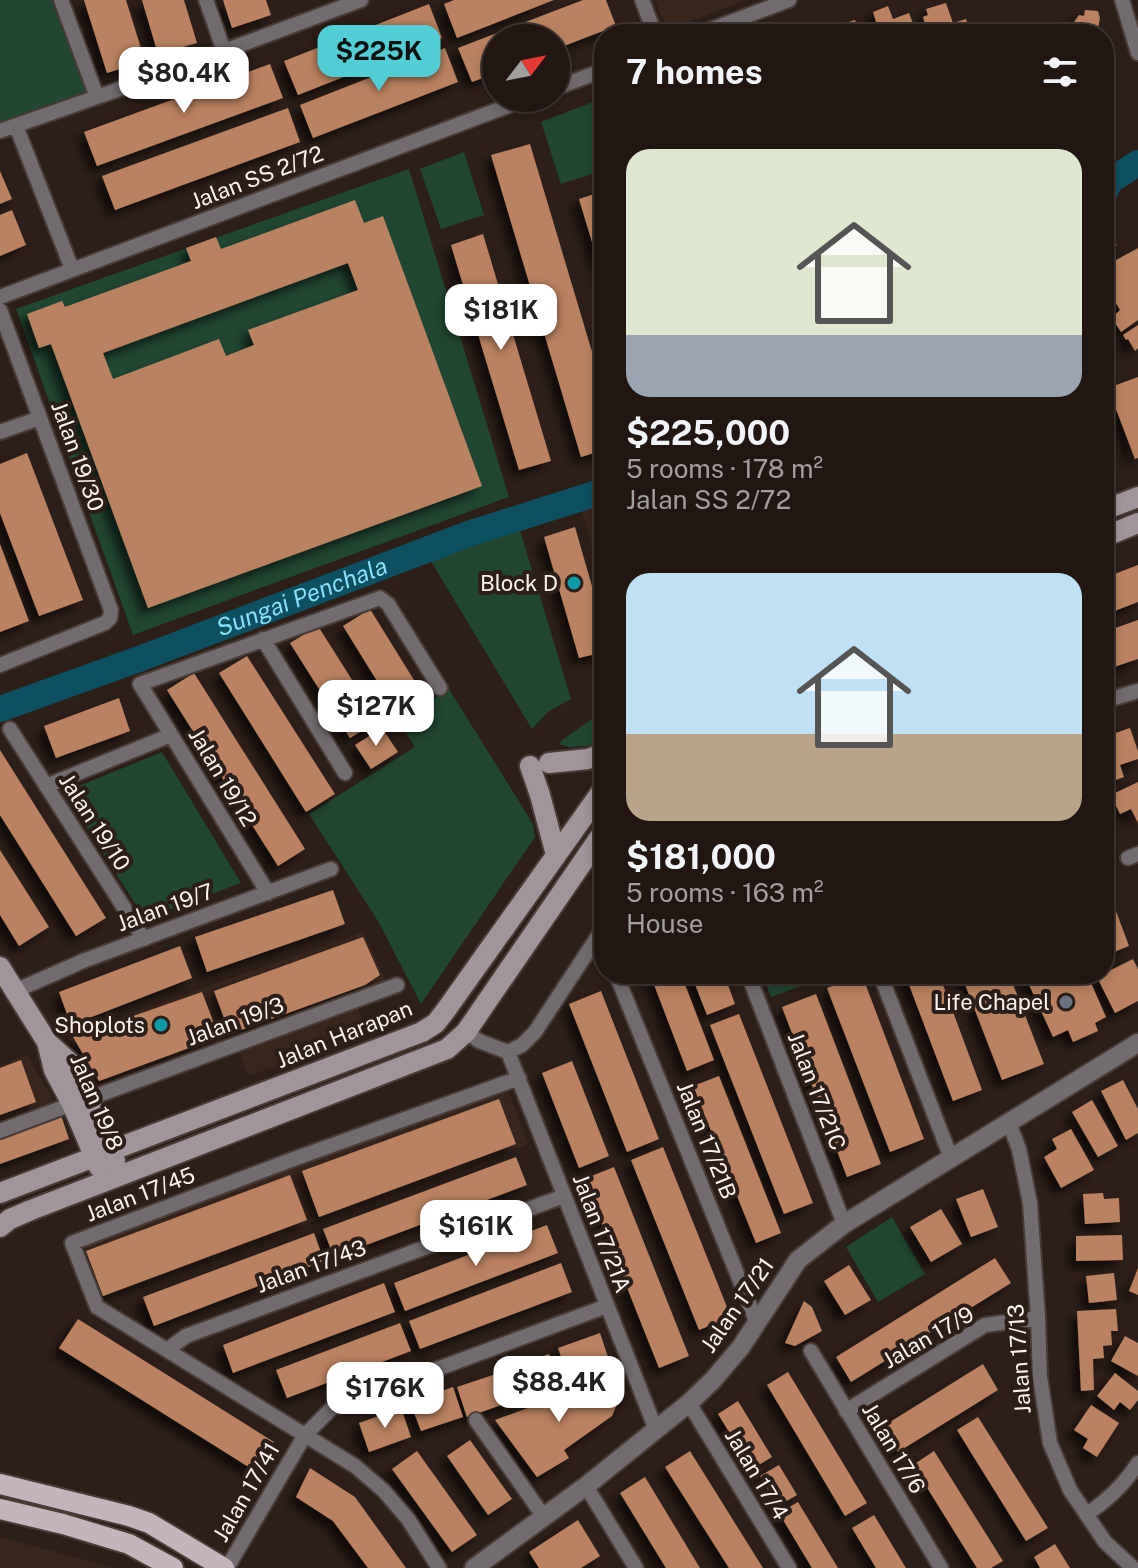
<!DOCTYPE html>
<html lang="en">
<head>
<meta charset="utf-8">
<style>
  :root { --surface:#211612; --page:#291f1b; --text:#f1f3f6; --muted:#a29f9f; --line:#3e3532; --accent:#52ccd5 }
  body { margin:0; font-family:"Public Sans",sans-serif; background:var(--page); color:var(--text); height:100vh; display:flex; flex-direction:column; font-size:30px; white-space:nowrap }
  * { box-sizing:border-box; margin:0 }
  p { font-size:26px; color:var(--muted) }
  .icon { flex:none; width:44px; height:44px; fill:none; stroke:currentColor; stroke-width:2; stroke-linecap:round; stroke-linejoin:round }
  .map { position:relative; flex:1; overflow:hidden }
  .side { position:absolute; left:594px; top:24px; width:520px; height:960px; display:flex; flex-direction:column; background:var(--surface); border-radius:32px; box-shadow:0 4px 12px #0003,0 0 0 2px var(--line) }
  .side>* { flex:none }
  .needle { width:52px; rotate:58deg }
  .tools { position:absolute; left:482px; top:24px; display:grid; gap:16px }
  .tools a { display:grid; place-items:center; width:88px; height:88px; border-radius:50%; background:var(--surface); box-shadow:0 4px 12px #0003,0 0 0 2px var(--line); font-size:40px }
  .price { position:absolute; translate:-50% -68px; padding:0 18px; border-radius:16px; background:#fff; color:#222; font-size:26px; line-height:52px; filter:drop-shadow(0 2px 4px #0008) }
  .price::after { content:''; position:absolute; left:50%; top:48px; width:24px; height:18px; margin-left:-12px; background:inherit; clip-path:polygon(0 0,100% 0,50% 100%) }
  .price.active { background:var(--accent); color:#111 }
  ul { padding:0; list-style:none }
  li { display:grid; align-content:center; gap:16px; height:424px; padding:0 32px }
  li span { display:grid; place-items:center; height:248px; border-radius:24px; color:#555 }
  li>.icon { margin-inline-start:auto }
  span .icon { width:144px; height:144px; fill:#fffc; stroke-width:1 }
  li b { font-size:34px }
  h2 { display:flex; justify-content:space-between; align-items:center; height:96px; padding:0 32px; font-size:34px }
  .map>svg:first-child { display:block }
  .built { fill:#38251c }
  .green { fill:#214631 }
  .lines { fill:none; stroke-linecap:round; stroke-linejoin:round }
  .river { stroke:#0d5061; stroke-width:26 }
  .building { fill:#ba8260; fill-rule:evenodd; filter:url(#shadow) }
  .minor-casing { stroke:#493c36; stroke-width:18 }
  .tertiary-casing { stroke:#493c36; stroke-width:22 }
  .secondary-casing { stroke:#493c36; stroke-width:24 }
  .primary-casing { stroke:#493c36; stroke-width:24 }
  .minor { stroke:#726b6f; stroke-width:14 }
  .tertiary { stroke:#726b6f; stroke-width:18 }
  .secondary { stroke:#a1959b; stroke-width:20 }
  .primary { stroke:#c4b5bd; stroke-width:20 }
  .culture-dot { fill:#0f9aa8; stroke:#2c1e18; stroke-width:3 }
  .worship-dot { fill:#6b7280; stroke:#2c1e18; stroke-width:3 }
  .labels { text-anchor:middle; stroke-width:8; stroke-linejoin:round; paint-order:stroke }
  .street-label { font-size:22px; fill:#fbf2ed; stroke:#2c1e18 }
  .poi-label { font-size:22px; fill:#fbf2ed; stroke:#2c1e18; text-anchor:end }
  .water-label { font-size:24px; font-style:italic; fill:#88dffa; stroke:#2c1e18 }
</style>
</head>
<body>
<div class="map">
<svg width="1138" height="1568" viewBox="0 0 1138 1568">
  <defs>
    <filter id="shadow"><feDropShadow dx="-7" dy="7" stdDeviation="4" flood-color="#0009"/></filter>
  </defs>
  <rect width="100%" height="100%" fill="#2c1e18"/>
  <path class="built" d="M655,0H747L667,30Z
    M604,502V584L581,509Z
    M363,932L386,981L97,1087L67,1036Z
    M358,1008L367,1034L248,1076L238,1050Z
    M27,1055L54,1101L0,1120V1065Z
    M507,1087L528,1144L102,1298L83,1248Z
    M0,1537L116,1568H0Z"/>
  <path class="green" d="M0,0H55L89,93L0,125Z
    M601,99L604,107V170L561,184L541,122Z
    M464,152L484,215L441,229L420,169Z
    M409,169L509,497L133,635L16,309Z
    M519,527L571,699L548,712L532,729L429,558Z
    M449,689L533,824L535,837L421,1004L378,921L309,814L415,747L398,720Z
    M604,706V745L569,747L561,745L560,743L562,740L596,716Z
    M162,752L241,883L145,919L64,792Z
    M762,974H832L771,997Z
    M892,1217L925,1274L878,1302L846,1247Z"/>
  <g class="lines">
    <g class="river">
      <path d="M1104,194L1110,181L1138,163"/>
      <path id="s1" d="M0,709L139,659L471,533L604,491"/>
    </g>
  </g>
  <path class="building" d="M84,0H126L145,61L107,73Z
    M142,0H184L197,43L158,54Z
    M223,0H266L271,15L232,28Z
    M454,0H554L457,38L444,4Z
    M583,0H606L616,26L556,49V38H496V73L472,82L458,48Z
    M946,3L953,23L966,19L971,34H928L923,17L928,15L926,9Z
    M429,4L442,38L298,95L284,61Z
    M888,6L893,19L909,13L916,31L908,34H842L839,25L855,20L860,32L877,25L873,12Z
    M1085,10L1098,11L1100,18L1097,34H1046L1052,27L1074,22L1079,15L1084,16Z
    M1104,45L1108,47L1109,68L1104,71Z
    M445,48L458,82L313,138L300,105Z
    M270,64L283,98L97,166L84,132Z
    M1104,91H1111L1110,111H1104Z
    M288,108L300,142L115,210L102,176Z
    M530,144L604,392V450L581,457L491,155Z
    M0,171L12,199L0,204Z
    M604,191V277L603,278L579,199Z
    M355,200L364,223L383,216L482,486L148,608L51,344L39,348L27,314L62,301L65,307L191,261L186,248L216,237L221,249ZM348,263L358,290L248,330L254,345L226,356L219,339L113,379L103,353Z
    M12,210L26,245L0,256V215Z
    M1104,224L1117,245L1109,249L1112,253L1109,264L1138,248V320L1121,332L1112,318L1120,310L1113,298L1107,301L1104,295Z
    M483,234L551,461L519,470L451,245Z
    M1138,325V348L1135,351L1128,339L1126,340L1123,335Z
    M1138,377V458L1135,459L1108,388Z
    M27,453L83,600L39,616L0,513V464Z
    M575,527L604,628V652L579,658L544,537Z
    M0,544L29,621L0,632Z
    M1138,565V602L1104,615V578Z
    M370,609L422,693L395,710L343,626Z
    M1138,620V659L1105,670L1104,632Z
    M318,626L378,721L350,738L290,643Z
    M247,656L335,794L306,812L219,673Z
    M194,673L305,849L278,866L167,690Z
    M119,698L130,731L56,758L44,726Z
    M382,728L398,752L371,769L355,745Z
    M1130,728L1138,751V759L1120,765L1124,777L1105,784L1104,737Z
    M0,750L106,918L76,936L0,815Z
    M1138,782V823L1131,809L1120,814L1111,795Z
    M0,850L49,927L19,946L0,915Z
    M333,890L345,924L207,972L195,937Z
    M1116,911L1129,946L1104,956V916Z
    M363,937L380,975L365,985L230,1034L214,991Z
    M180,946L192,978L71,1025L59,992Z
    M1133,959L1138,969V1001L1115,1013L1097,977Z
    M650,974H681L714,1060L687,1071Z
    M691,974H724L735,1004L707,1015Z
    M905,974H939L982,1090L953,1101Z
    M961,974H1009L1044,1064L1002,1080Z
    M1029,974H1087L1106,1017L1095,1023L1098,1031L1073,1042L1068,1030L1053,1037L1026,978L1030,976Z
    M862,975L924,1139L890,1152L827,988Z
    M601,991L659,1139L627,1152L569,1004Z
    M202,992L219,1037L99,1081L73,1037Z
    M816,994L881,1164L847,1177L782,1007Z
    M739,1014L813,1203L784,1214L710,1025Z
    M21,1060L36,1102L0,1115V1068Z
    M572,1061L609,1156L579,1168L542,1073Z
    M719,1076L781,1233L756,1243L693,1086Z
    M1123,1080L1138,1109V1133L1126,1140L1101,1091Z
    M499,1099L516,1144L319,1217L302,1171Z
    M1092,1100L1118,1146L1098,1157L1072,1112Z
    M60,1112L69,1139L0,1164V1134Z
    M1071,1129L1094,1170L1061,1188L1044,1157L1057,1149L1052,1139Z
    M663,1147L731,1317L699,1330L631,1160Z
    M516,1157L527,1185L334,1257L323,1229Z
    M614,1167L689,1356L659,1368L584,1179Z
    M290,1175L307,1220L103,1296L86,1251Z
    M983,1189L998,1227L971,1237L956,1199Z
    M1103,1193L1104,1199L1119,1198L1120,1222L1085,1224L1083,1194Z
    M941,1209L962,1244L931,1262L910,1227Z
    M547,1225L558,1253L405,1311L394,1283Z
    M314,1233L324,1261L154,1326L143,1297Z
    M1122,1235L1123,1260L1076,1261V1236Z
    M995,1258L1011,1283L851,1382L836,1357Z
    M561,1263L572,1292L420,1349L409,1321Z
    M849,1265L871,1300L845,1315L824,1281Z
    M1138,1268V1295L1129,1291Z
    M1114,1273L1117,1300L1089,1303L1086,1276Z
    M384,1283L395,1312L233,1373L223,1345Z
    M804,1301L812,1307L822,1331L795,1346L785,1343Z
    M1116,1309L1118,1331H1111L1112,1345L1103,1346L1104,1358L1093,1359L1094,1390L1081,1391L1077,1311Z
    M78,1319L274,1442L255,1471L59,1348Z
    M400,1323L411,1351L287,1398L276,1370Z
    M600,1333L610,1363L568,1377L558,1348Z
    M1125,1336L1138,1343V1376L1111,1361Z
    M549,1354L559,1384L516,1398L506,1369Z
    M983,1364L998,1390L898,1452L882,1427Z
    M788,1372L867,1503L845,1516L767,1385Z
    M499,1373L510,1402L467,1417L457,1387Z
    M1115,1373L1138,1391V1400L1130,1410L1120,1402L1114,1410L1097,1396Z
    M610,1378L619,1400L612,1416L564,1450L569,1458L537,1477L495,1420Z
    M453,1387L463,1417L421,1431L410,1402Z
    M738,1401L772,1457L752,1469L718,1414Z
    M1091,1405L1119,1423L1097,1457L1083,1448L1088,1439L1074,1430Z
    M401,1408L411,1437L369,1452L359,1423Z
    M978,1417L1048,1528L1026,1541L957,1430Z
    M470,1440L512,1499L488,1515L447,1456Z
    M417,1451L477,1535L452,1552L392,1469Z
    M690,1451L763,1568H729L665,1467Z
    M934,1451L1003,1561L991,1568H977L913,1465Z
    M779,1465L797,1495L778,1506L760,1476Z
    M310,1468L355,1497L406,1568H368L333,1521L296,1497Z
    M645,1477L700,1568H666L620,1493Z
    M798,1502L838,1568H812L779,1513Z
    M874,1515L906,1568H876L852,1528Z
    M578,1520L600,1556L581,1568H539L529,1552Z
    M1055,1544L1070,1568H1040L1034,1557Z"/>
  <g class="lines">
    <g class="minor-casing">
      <path id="minor" d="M61,0L97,97
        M206,0L224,51
        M642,0L655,34
        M1122,0L1138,53
        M699,34L789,0
        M556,88L604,70
        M16,126L72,269
        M0,131L157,76L361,0
        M0,297L529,98
        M0,310L111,610L110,618L105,623L0,665
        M0,432L40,418
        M263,639L345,773
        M1104,701L1138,691
        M10,729L144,939
        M46,786L171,735
        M1128,858L1138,854
        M268,893L140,684L380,598L388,604L440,688
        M616,974L757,1323
        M748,974L844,1224
        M880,974L951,1158
        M15,991L83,961L331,869
        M466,1032L479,1041L508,1052L522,1045L535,1032L604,927
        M508,1052L656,1430
        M88,1099L397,985
        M1009,1123L1019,1149L1030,1203L1038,1318L1040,1377L1050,1443L1070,1490L1105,1542L1133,1568
        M0,1131L72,1104
        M167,1350L186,1336L564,1196
        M811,1351L941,1568
        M689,1403L789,1568
        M846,1411L985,1325L1038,1318
        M476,1420L544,1517
        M586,1486L636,1568
        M1087,1514C1108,1500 1124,1485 1138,1463
        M227,1568L305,1435L332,1408L607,1306
        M439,1568L408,1519L384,1491L355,1466L97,1307L72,1243L291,1160L519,1078"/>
    </g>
    <g class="tertiary-casing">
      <path id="tertiary" d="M474,1568L586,1486L689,1403L713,1380L741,1347L798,1260L844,1224L1138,1043"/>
    </g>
    <g class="secondary-casing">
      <path id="secondary" d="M1104,510L1138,497
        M1104,537L1138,523
        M549,763L588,759L604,753
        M530,766L540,795L556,855
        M0,967L47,1042L69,1062L88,1099L115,1161
        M47,1042L54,1070L72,1104L99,1167
        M0,1193L422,1032L436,1023L446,1010L604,788
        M0,1227L10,1219L31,1210L447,1049L466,1032L604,831"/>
    </g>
    <g class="primary-casing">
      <path id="primary" d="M0,1484L129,1516L149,1523L224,1568
        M0,1509L63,1524L129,1544L173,1568"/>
    </g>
    <use href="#minor" class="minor"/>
    <use href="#tertiary" class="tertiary"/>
    <use href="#secondary" class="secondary"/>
    <use href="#primary" class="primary"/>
  </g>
  <g class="culture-dot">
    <circle cx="574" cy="583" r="8"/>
    <circle cx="161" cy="1025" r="8"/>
  </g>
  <circle class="worship-dot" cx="1066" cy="1002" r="8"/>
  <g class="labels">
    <g class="street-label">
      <text transform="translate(257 177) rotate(-21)" y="8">Jalan SS 2/72</text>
      <text transform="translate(78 456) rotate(70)" y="8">Jalan 19/30</text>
      <text transform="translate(223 777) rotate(59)" y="8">Jalan 19/12</text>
      <text transform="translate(95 822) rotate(57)" y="8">Jalan 19/10</text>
      <text transform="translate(165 907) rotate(-20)" y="8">Jalan 19/7</text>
      <text transform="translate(235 1021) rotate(-20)" y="8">Jalan 19/3</text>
      <text transform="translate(344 1034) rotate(-22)" y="8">Jalan Harapan</text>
      <text transform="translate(817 1091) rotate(69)" y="8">Jalan 17/21C</text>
      <text transform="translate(97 1102) rotate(67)" y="8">Jalan 19/8</text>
      <text transform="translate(707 1140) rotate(68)" y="8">Jalan 17/21B</text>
      <text transform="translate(140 1194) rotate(-21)" y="8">Jalan 17/45</text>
      <text transform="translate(602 1233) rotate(69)" y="8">Jalan 17/21A</text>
      <text transform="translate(311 1266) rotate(-20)" y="8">Jalan 17/43</text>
      <text transform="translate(737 1305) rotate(-55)" y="8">Jalan 17/21</text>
      <text transform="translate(928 1337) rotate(-30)" y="8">Jalan 17/9</text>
      <text transform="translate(1019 1359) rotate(-94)" y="8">Jalan 17/13</text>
      <text transform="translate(894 1448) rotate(59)" y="8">Jalan 17/6</text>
      <text transform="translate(757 1474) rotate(59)" y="8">Jalan 17/4</text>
      <text transform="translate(246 1492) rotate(-60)" y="8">Jalan 17/41</text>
    </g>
    <g class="poi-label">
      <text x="558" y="591">Block D</text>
      <text x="1050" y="1010">Life Chapel</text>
      <text x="145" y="1033">Shoplots</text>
    </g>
    <g class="water-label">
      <text dy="8" stroke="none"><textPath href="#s1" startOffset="322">Sungai Penchala</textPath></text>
    </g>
  </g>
</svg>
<div class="tools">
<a><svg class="needle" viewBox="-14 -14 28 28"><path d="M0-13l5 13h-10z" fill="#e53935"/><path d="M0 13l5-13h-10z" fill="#a29f9f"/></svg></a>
</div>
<b class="price active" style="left:379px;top:93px">$225K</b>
<b class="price" style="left:184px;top:115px">$80.4K</b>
<b class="price" style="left:501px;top:352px">$181K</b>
<b class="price" style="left:376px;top:748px">$127K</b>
<b class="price" style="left:476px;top:1268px">$161K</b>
<b class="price" style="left:559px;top:1424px">$88.4K</b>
<b class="price" style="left:385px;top:1430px">$176K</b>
<section class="side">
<h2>7 homes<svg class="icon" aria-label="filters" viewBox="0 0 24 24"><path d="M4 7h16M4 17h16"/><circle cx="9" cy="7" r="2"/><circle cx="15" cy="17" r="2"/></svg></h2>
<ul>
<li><span style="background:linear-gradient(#dfe7d0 75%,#9aa5b1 0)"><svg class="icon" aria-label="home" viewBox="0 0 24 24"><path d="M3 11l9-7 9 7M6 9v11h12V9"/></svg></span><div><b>$225,000</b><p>5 rooms · 178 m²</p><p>Jalan SS 2/72</p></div></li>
<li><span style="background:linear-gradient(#bfe0f5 65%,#b9a48a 0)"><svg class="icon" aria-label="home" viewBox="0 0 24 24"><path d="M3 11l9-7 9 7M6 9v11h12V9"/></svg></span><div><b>$181,000</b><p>5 rooms · 163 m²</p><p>House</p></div></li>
</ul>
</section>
</div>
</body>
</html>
